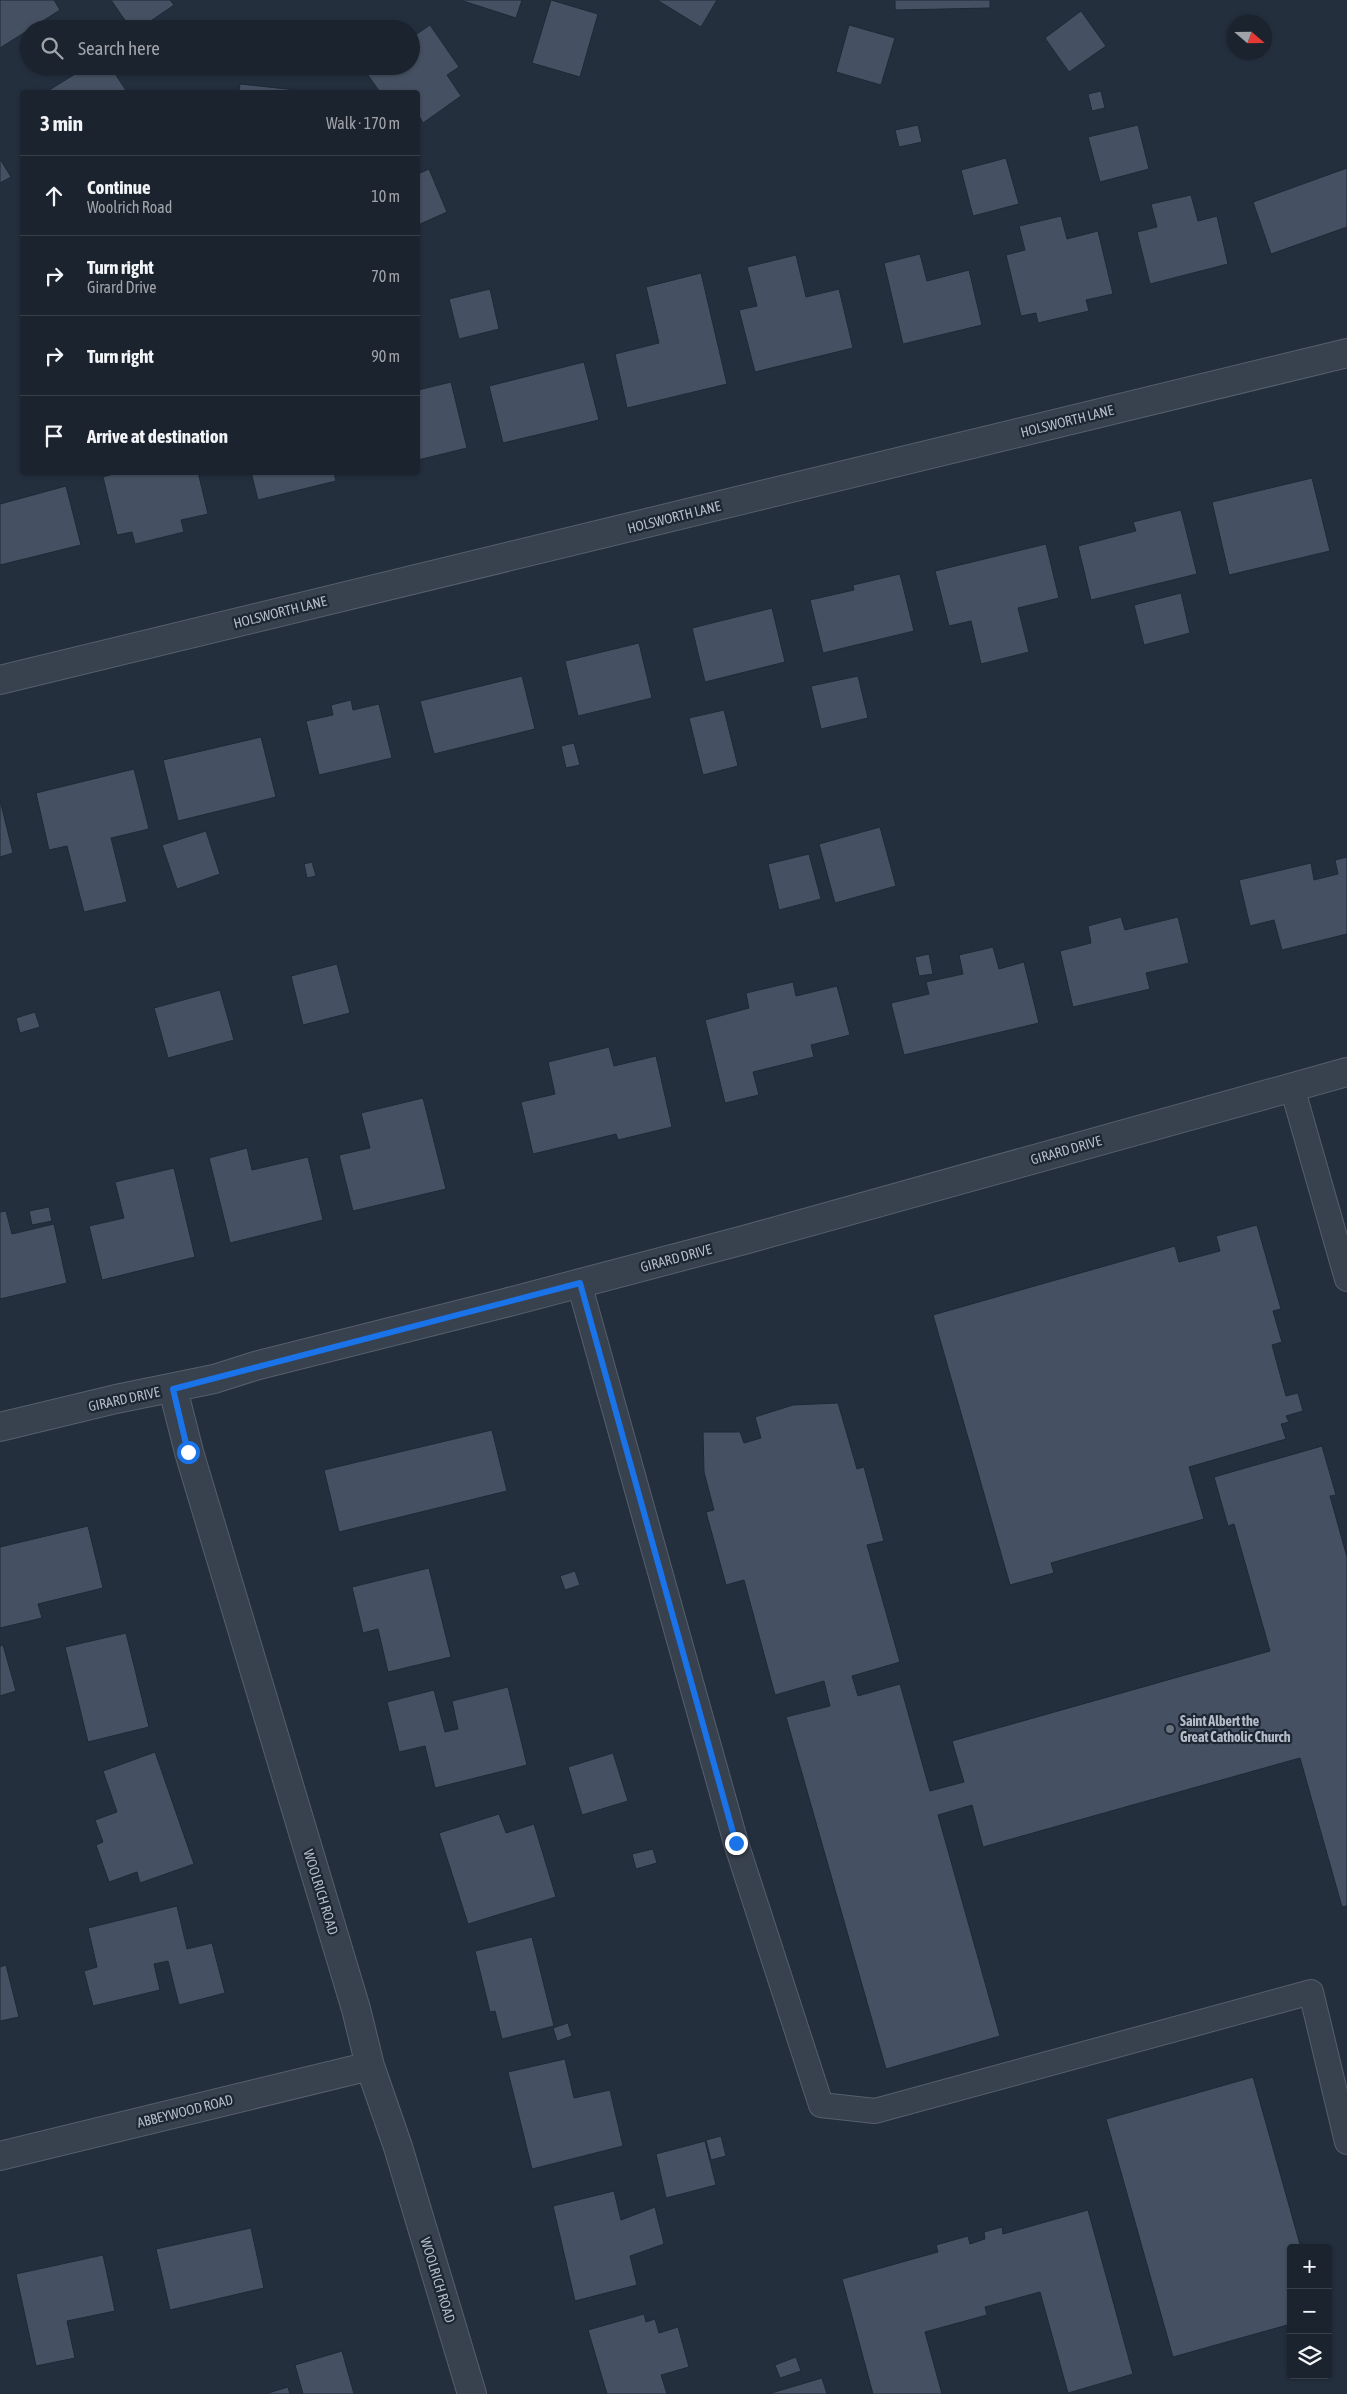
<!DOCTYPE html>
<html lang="en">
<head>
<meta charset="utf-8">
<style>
  :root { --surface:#1b232e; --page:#242b36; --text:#f1f3f6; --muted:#a0a4aa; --line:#39404a }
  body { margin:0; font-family:"Asap Condensed",sans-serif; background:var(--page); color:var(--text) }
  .controls { position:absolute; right:15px; bottom:15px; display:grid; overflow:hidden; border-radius:5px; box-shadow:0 1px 4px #0004 }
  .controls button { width:45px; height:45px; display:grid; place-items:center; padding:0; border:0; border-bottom:1px solid var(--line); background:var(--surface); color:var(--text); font:25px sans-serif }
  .compass { position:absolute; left:1227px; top:15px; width:45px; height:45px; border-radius:50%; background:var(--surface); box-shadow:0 1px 4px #0004; rotate:110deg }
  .stop { position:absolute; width:15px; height:15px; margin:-11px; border:4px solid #1a73e8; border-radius:50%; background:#fff }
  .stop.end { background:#1a73e8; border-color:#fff; box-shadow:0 1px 5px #0008 }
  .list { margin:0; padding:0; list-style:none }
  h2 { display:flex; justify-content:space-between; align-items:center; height:65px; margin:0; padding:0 20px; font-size:21px }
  h2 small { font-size:16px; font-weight:400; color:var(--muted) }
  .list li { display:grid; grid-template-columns:32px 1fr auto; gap:15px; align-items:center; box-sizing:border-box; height:80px; padding:0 20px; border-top:1px solid var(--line) }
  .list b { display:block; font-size:19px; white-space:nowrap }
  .list p { margin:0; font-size:16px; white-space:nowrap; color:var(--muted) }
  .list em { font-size:16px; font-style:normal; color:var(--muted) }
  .icon { flex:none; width:28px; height:28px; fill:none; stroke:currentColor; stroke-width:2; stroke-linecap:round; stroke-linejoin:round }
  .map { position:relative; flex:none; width:1347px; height:2394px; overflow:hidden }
  .search { position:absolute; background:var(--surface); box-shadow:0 1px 4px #0004; left:20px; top:20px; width:400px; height:55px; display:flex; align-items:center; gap:12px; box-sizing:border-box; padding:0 18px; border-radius:28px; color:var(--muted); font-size:19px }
  .panel { position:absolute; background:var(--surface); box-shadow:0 1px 4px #0004; left:20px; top:90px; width:400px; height:385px; border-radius:5px }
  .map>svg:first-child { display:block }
</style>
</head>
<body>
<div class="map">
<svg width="1347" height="2394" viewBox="0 0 1347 2394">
  <rect width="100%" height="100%" fill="#242f3e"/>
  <!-- building -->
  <path fill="#455162" stroke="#1f2835" d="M0,0H54L60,10L0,48Z
    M111,0H170L174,5L139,29H131Z
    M460,0H522L516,18Z
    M551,0L598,14L580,77L532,63Z
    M657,0H717L701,27Z
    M895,0H990V8L895,10Z
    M1081,11L1106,46L1069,72L1045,38Z
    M430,25L459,67L447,75L461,96L423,123L418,114V92H380L365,71L371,66H411V38Z
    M849,25L895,38L881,85L836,72Z
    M88,66H110L127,92H46Z
    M240,84L315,92H239Z
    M1101,91L1105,108L1092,111L1088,94Z
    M918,125L922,142L899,147L895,130Z
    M1138,125L1149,169L1100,182L1088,137Z
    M1006,158L1019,204L973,216L961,170Z
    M0,159L11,177L0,183Z
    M1347,168V227L1271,254L1253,202Z
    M429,169L447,212L418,225V174Z
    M1191,195L1198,221L1217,216L1228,264L1150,284L1137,232L1157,227L1151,204Z
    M1061,216L1067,239L1098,231L1113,294L1086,300L1089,311L1038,323L1036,313L1021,316L1006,255L1025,250L1019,226Z
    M920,254L927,281L969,270L982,325L903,344L884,263Z
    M796,255L806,297L839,289L853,348L755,372L739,310L757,306L747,267Z
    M701,273L727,384L627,408L615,354L659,343L646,287Z
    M490,289L499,329L459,339L449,299Z
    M584,362L599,420L503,443L489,386Z
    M451,382L467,448L418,460V390Z
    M120,472H198L208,514L181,520L184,532L135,544L132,532L117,535L103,477Z
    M251,472H334L336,481L258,500Z
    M1312,478L1330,551L1229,575L1212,502Z
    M66,486L81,545L0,565V504Z
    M1181,510L1197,574L1091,600L1078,546L1136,531L1133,522Z
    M1046,544L1059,598L1018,608L1029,652L981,664L971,621L949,626L935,571Z
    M900,574L914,631L823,653L810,600L854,590L853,585Z
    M1181,593L1190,633L1144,645L1134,605Z
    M772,608L785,662L705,682L692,628Z
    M639,643L652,698L578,716L565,661Z
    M522,676L535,729L434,754L420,701Z
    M858,676L868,718L821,729L811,686Z
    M351,700L353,710L379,704L392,758L319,775L306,721L333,715L331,705Z
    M724,710L738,766L703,775L689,718Z
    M261,737L276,797L178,821L163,760Z
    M574,743L580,765L566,768L561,746Z
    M134,769L149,829L111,838L127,902L84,912L67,846L49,850L36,793Z
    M0,800L13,853L0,857Z
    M880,827L896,886L835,903L819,844Z
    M206,831L220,874L177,889L162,845Z
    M809,854L821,899L779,910L768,864Z
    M1347,857V934L1282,950L1274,920L1250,926L1239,880L1311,863L1314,880L1338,874L1335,860Z
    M312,862L316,876L307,878L304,864Z
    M1121,917L1125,930L1178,917L1189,963L1146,973L1150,989L1073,1007L1060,951L1091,943L1088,926Z
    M993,947L999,969L1024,962L1039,1023L904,1055L891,1003L929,994L926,982L963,974L959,955Z
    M929,954L933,974L919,976L915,957Z
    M337,964L350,1013L303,1025L291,976Z
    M793,982L796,996L837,986L850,1035L811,1045L814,1057L753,1072L759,1095L725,1103L705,1020L749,1008L746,993Z
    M220,990L234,1040L168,1058L154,1008Z
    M35,1012L40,1027L20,1033L16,1018Z
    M609,1047L614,1066L656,1056L672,1127L618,1140L616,1134L533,1154L521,1102L555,1094L548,1062Z
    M423,1098L446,1189L353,1211L339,1155L370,1148L361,1113Z
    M247,1148L252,1170L308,1157L323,1220L230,1243L209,1158Z
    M174,1168L195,1257L102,1280L89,1226L124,1218L115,1182Z
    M49,1207L52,1221L32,1225L29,1211Z
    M6,1211L12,1234L54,1224L67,1283L0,1299V1212Z
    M1257,1225L1281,1309L1273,1311L1282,1342L1272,1345L1286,1396L1298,1393L1303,1411L1286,1416L1289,1422L1281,1424L1286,1439L1189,1467L1204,1519L1051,1563L1054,1573L1010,1585L933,1315L1175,1246L1179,1262L1220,1251L1216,1236Z
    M838,1403L857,1469L864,1467L884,1541L867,1545L900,1662L852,1676L858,1696L900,1684L930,1791L964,1782L952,1741L1270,1651L1234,1524L1228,1526L1214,1477L1322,1446L1336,1495L1330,1496L1347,1557V1906L1342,1907L1300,1758L983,1847L972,1805L938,1815L1000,2036L886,2069L786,1717L830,1706L824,1681L775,1695L744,1580L726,1585L706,1512L714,1510L704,1472L703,1432H740L744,1443L761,1438L755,1417L793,1405Z
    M492,1430L507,1491L339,1532L324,1470Z
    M88,1526L103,1588L38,1604L42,1618L0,1628V1547Z
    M429,1568L451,1657L388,1672L378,1629L363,1633L352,1587Z
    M575,1571L580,1585L565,1590L560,1576Z
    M126,1633L149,1727L88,1742L65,1647Z
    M3,1645L16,1691L0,1696V1646Z
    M508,1687L527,1765L435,1788L425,1746L399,1752L387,1702L434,1690L445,1732L458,1729L452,1701Z
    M155,1752L194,1864L140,1883L137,1872L109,1882L96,1845L103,1842L95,1820L117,1812L103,1771Z
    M613,1753L628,1801L582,1815L568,1767Z
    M499,1814L506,1833L534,1824L556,1897L468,1924L439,1833Z
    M653,1849L657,1863L636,1869L632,1854Z
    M177,1906L187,1949L212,1943L225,1993L179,2005L168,1961L154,1964L160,1990L93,2006L84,1971L97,1967L88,1928Z
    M532,1937L554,2026L502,2039L495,2011L490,2012L475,1951Z
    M6,1965L19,2017L0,2021V1967Z
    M568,2023L572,2036L557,2041L553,2028Z
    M565,2059L574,2098L610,2090L623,2146L532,2169L508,2072Z
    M1253,2077L1301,2248H1291V2324L1173,2357L1106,2119Z
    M721,2136L726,2156L711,2160L706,2140Z
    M705,2141L716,2185L666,2198L656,2154Z
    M614,2191L621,2220L655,2207L664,2244L630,2256L637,2285L575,2301L553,2206Z
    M1088,2210L1133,2374L1068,2393L1040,2292L985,2307L987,2315L925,2332L942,2394H873L842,2279L938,2252L936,2245L968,2236L970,2244L985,2239L984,2232L1002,2227L1003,2234Z
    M251,2228L264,2288L170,2310L156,2249Z
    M103,2255L115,2311L67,2321L75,2358L36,2366L16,2274Z
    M644,2314L646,2322L655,2319L659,2333L678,2327L689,2367L661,2375L667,2394H607L588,2330Z
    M342,2351L354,2394H303L295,2365Z
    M796,2357L801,2371L780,2378L775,2365Z
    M822,2378L827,2394H768Z
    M288,2387L290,2394H265Z"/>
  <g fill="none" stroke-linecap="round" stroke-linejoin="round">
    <defs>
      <path id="lane" d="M1292,1087L1347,1279
        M579,1283L736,1843L821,2105L875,2111L1311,1992L1347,2142"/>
      <path id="street" d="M0,680L1347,353
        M173,1389L189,1452L356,2009L370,2066L398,2147L472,2394
        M0,1427L116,1399L214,1379L255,1366L501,1304L744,1240L1347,1072
        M0,2156L370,2066"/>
    </defs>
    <!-- lane casing -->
    <use href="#lane" stroke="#565f6c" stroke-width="26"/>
    <!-- street casing -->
    <use href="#street" stroke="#565f6c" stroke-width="30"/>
    <!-- lane -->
    <use href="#lane" stroke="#38414e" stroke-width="24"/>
    <!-- street -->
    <use href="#street" stroke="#38414e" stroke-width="28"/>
  </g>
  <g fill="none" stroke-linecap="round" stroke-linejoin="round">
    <!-- route -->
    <path stroke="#1a73e8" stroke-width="6" d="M188,1452L173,1389L580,1283L736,1843"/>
  </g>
  <!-- markers -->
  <circle fill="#6b7280" stroke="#1d2633" stroke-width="2" cx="1170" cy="1729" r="5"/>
  <g text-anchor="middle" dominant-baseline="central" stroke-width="4.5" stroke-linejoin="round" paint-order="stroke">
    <!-- street labels -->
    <g font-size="14" fill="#b4bcc9" stroke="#1d2633">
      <text transform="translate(1067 421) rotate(-14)">HOLSWORTH LANE</text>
      <text transform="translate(674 517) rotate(-14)">HOLSWORTH LANE</text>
      <text transform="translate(280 612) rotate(-14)">HOLSWORTH LANE</text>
      <text transform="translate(1066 1150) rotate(-16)">GIRARD DRIVE</text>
      <text transform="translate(676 1258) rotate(-15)">GIRARD DRIVE</text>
      <text transform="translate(124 1399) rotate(-12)">GIRARD DRIVE</text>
      <text transform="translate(321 1892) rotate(73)">WOOLRICH ROAD</text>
      <text transform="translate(185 2111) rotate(-14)">ABBEYWOOD ROAD</text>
      <text transform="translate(438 2280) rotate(73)">WOOLRICH ROAD</text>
    </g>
    <!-- poi labels -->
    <g font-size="14" font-weight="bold" fill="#b4bcc9" stroke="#1d2633" text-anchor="start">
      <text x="1180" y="1721">Saint Albert the<tspan x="1180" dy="16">Great Catholic Church</tspan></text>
    </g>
  </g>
</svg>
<div class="controls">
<button>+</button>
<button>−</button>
<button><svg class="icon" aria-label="layers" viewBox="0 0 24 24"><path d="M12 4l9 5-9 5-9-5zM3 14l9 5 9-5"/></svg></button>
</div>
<svg class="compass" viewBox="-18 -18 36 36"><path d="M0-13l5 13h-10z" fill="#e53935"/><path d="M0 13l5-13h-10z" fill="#a0a4aa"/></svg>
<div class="stop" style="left:188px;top:1452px"></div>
<div class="stop end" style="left:736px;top:1843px"></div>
<div class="search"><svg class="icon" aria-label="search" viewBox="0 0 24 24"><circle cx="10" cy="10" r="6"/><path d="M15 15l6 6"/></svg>Search here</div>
<section class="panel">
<h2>3 min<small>Walk · 170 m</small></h2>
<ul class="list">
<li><svg class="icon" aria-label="ahead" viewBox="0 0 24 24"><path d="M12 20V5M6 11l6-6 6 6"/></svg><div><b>Continue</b><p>Woolrich Road</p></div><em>10 m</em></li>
<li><svg class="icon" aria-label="right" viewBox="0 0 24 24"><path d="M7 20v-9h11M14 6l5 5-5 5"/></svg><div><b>Turn right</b><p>Girard Drive</p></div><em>70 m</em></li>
<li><svg class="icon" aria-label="right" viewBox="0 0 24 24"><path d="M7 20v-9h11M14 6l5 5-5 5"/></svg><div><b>Turn right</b></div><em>90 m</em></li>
<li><svg class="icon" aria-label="arrive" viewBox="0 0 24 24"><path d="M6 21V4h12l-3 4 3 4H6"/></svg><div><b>Arrive at destination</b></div></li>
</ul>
</section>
</div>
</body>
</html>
